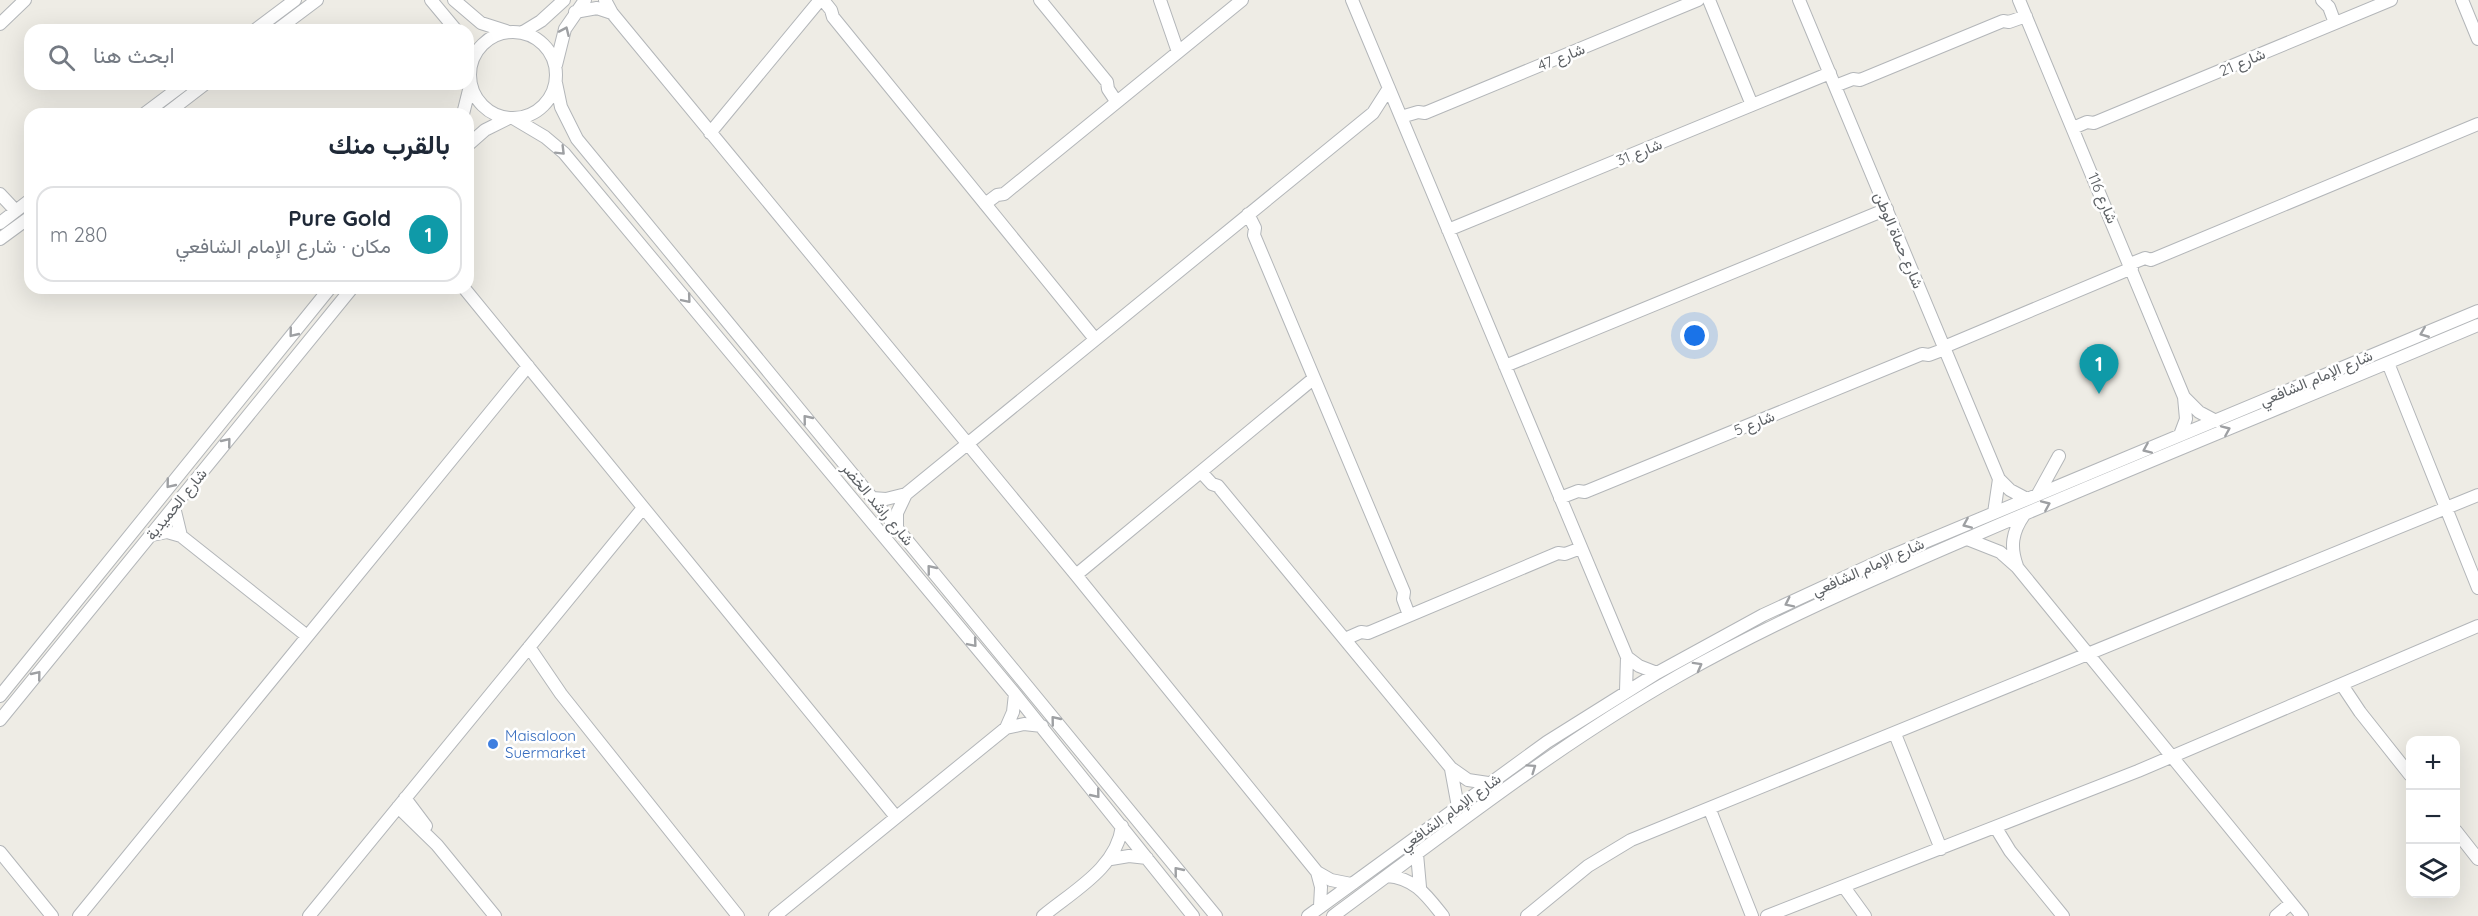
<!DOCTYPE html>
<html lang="ar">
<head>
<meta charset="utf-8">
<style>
  :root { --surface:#fff; --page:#f2f2f3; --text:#1f2937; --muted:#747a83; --line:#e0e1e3; --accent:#0f766e }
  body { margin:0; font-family:Quicksand,Vazirmatn,sans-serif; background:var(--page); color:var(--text); direction:rtl }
  .controls { position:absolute; right:18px; bottom:18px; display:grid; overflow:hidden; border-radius:12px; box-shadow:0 6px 24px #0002 }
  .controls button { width:54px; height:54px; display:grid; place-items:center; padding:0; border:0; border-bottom:2px solid var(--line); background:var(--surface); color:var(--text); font:30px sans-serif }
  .you { position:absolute; left:1695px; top:336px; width:21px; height:21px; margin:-15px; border:4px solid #fff; border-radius:50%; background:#1a73e8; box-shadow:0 0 0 9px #1a73e833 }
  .badge { display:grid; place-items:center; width:39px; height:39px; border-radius:50%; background:var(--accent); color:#fff; font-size:20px; font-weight:700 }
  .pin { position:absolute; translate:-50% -50px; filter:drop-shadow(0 2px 3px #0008) }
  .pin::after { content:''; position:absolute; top:32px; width:21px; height:18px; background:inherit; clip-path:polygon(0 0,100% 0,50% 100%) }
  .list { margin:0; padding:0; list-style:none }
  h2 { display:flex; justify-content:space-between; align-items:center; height:78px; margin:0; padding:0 24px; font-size:26px }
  h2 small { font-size:20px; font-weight:400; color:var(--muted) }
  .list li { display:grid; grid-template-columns:39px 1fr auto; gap:18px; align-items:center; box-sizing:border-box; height:96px; margin:0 12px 12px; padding:0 12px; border:2px solid var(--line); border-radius:18px }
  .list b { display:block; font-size:22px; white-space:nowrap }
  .list p { margin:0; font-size:20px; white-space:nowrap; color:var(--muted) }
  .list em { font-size:20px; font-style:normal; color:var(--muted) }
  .icon { flex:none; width:33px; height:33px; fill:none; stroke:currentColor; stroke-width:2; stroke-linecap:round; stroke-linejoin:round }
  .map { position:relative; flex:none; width:2478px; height:916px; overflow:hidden; direction:ltr }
  .search { position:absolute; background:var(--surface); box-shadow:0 6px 24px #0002; left:24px; top:24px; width:450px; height:66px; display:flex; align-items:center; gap:15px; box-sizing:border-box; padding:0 21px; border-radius:18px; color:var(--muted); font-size:22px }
  .panel { position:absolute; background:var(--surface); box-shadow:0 6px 24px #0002; left:24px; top:108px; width:450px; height:186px; border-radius:18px; direction:rtl }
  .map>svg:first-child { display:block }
</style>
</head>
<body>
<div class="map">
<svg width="2478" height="916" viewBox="0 0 2478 916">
  <rect width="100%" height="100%" fill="#eeece5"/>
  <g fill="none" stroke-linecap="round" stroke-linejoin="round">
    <defs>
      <path id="minor" d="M431,0L456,30
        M454,0L481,23L506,31
        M605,0L612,13L1076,575L1317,872L1331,880L1351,884
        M823,0L831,10L833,17L1095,339
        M1040,0L1107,82L1108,89L1116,101
        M1160,0L1178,52
        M1352,0L1627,657L1626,691
        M1709,0L1752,105
        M1799,0L1999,479L2010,490L2027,499
        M2019,0L2184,397L2186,419L2180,435
        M2322,0L2329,7L2335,23
        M2462,0L2478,39
        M575,12L597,8L612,13
        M0,24L25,0
        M255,30L295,0
        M277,30L317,0
        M470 75a43 43 0 1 1 86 0a43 43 0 1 1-86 0Z
        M523,32L541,21L564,0
        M556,65L565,29L585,0
        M556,83L561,107L577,139L1216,916
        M1835,86L1853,79L1860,80L2003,21L2009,22L2026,16
        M144,114L184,84
        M166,114L205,84
        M463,114L470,86
        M1401,117L1418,112L1425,113L1698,0
        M513,118L545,137L564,153L1015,694L1193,916
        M2073,128L2087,122L2094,123L2391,0
        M710,133L820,0
        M468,145L485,130L509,118
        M0,194L16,211
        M985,204L997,195L1004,194L1242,0
        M1248,214L1255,228L1254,235L1404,592L1403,599L1409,615
        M0,223L30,200
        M1448,230L1830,73
        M0,239L30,217
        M2130,264L2145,258L2151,260L2478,124
        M464,288L896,817
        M1944,347L2132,268
        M2388,363L2478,588
        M1505,366L1887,209
        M2185,398L2199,412L2216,421
        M1201,472L1212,484L1218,486L1451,768L1468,780L1488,783
        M2038,494L2059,456
        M872,498L886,499L906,494L1373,113L1389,88
        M1560,498L1578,491L1585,492L1922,354L1929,355L1945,349
        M174,507L181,536
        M1994,513L1999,479
        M897,527V513L906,494
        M152,535L167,532L181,536L307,636
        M1967,539L2000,552L2017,567L2302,916
        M2017,566C2010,547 2012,532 2024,515
        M1076,575L1313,379
        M1345,639L1361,632L1368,633L1558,553L1565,554L1581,548
        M529,647L561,694L738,916
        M1627,657L1639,666L1657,673
        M2342,685L2360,712L2410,775
        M0,696L330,288
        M0,720L352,288
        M1006,728L1013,712L1015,694
        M1895,734L1941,849
        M1451,769L1458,807
        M405,798L426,826
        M398,807L437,845L495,916
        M1710,810L1752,916
        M1996,828L2010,851L2063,916
        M2456,831L2478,859
        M0,852L52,916
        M1417,854L1420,887
        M1111,859L1129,856L1147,858
        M1317,872L1321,887L1320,906
        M1387,876C1415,878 1427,896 1443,916
        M1844,887L1865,916
        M79,916L528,366
        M309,916L643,508
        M775,916L1006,728L1024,724L1042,726
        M1043,916C1073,891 1117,868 1122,826
        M1308,916L1547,742L1657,673L1763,615L1884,559L2478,311
        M1333,916C1447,832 1557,745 1680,675C1777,620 1878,577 1980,533C2145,462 2312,395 2478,325
        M1527,916L1588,866L1631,840L2478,495
        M1767,916L2138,771L2478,626
        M2276,916L2291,903"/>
    </defs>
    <!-- minor casing -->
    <use href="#minor" stroke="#b3b6b9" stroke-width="14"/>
    <!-- minor -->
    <use href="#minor" stroke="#fff" stroke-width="12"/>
  </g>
  <!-- one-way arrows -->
  <defs><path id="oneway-chevron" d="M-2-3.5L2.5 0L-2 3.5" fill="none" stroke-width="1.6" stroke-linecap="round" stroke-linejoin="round" transform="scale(1.5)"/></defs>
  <g stroke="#9ea0a3">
    <use href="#oneway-chevron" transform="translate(565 31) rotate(-66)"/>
    <use href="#oneway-chevron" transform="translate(561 151) rotate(45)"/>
    <use href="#oneway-chevron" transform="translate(687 299) rotate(50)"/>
    <use href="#oneway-chevron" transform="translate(293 333) rotate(129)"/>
    <use href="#oneway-chevron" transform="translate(2424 333) rotate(158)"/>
    <use href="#oneway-chevron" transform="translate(807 419) rotate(-129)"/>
    <use href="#oneway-chevron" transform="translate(2226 430) rotate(-23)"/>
    <use href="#oneway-chevron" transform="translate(227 442) rotate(-51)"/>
    <use href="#oneway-chevron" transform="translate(2147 449) rotate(157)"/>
    <use href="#oneway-chevron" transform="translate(170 484) rotate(129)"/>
    <use href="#oneway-chevron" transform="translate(2046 505) rotate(-23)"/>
    <use href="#oneway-chevron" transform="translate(1967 524) rotate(157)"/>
    <use href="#oneway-chevron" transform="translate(931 569) rotate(-129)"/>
    <use href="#oneway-chevron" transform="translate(1789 603) rotate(154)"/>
    <use href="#oneway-chevron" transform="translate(973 643) rotate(50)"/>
    <use href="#oneway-chevron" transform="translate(1698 666) rotate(-29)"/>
    <use href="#oneway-chevron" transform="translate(37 675) rotate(-51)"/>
    <use href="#oneway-chevron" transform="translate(1055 720) rotate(-129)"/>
    <use href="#oneway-chevron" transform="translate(1532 768) rotate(-35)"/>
    <use href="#oneway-chevron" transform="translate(1096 794) rotate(51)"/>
    <use href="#oneway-chevron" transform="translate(1178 871) rotate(-129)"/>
  </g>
  <!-- markers -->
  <circle fill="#3f7fe0" stroke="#fff" stroke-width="2" cx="493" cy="744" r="6"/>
  <g text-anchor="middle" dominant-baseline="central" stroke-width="5" stroke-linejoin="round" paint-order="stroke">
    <!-- street labels -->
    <g font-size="15" fill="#5d6165" stroke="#fff">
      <text transform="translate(1561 57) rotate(-22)">شارع 47</text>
      <text transform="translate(2242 62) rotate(-23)">شارع 21</text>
      <text transform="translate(1639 152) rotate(-22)">شارع 31</text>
      <text transform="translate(2103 198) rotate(67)">شارع 116</text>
      <text transform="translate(1899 240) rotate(67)">شارع حماة الوطن</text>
      <text transform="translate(2316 378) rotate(-23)">شارع الإمام الشافعي</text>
      <text transform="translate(1754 423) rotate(-22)">شارع 5</text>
      <text transform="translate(176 504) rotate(-51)">شارع الحميدية</text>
      <text transform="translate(878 504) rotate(50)">شارع راشد الخضر</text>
      <text transform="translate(1868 567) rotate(-24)">شارع الإمام الشافعي</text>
      <text transform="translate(1450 812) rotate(-36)">شارع الإمام الشافعي</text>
    </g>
    <!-- shop labels -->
    <g font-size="15" fill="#366cbe" stroke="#fff" text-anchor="start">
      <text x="505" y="735">Maisaloon<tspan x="505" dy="17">Suermarket</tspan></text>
    </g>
  </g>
</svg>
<div class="controls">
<button>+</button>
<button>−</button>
<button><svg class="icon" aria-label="layers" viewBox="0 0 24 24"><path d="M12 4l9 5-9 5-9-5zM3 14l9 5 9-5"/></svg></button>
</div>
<div class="you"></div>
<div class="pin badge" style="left:2099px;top:394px;background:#0f9aa8">1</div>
<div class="search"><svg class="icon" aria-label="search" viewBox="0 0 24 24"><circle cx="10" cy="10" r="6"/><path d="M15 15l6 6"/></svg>ابحث هنا</div>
<section class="panel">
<h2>بالقرب منك<small></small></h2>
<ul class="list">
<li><span class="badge" style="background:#0f9aa8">1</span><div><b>Pure Gold</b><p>مكان · شارع الإمام الشافعي</p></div><em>280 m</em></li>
</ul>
</section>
</div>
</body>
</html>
